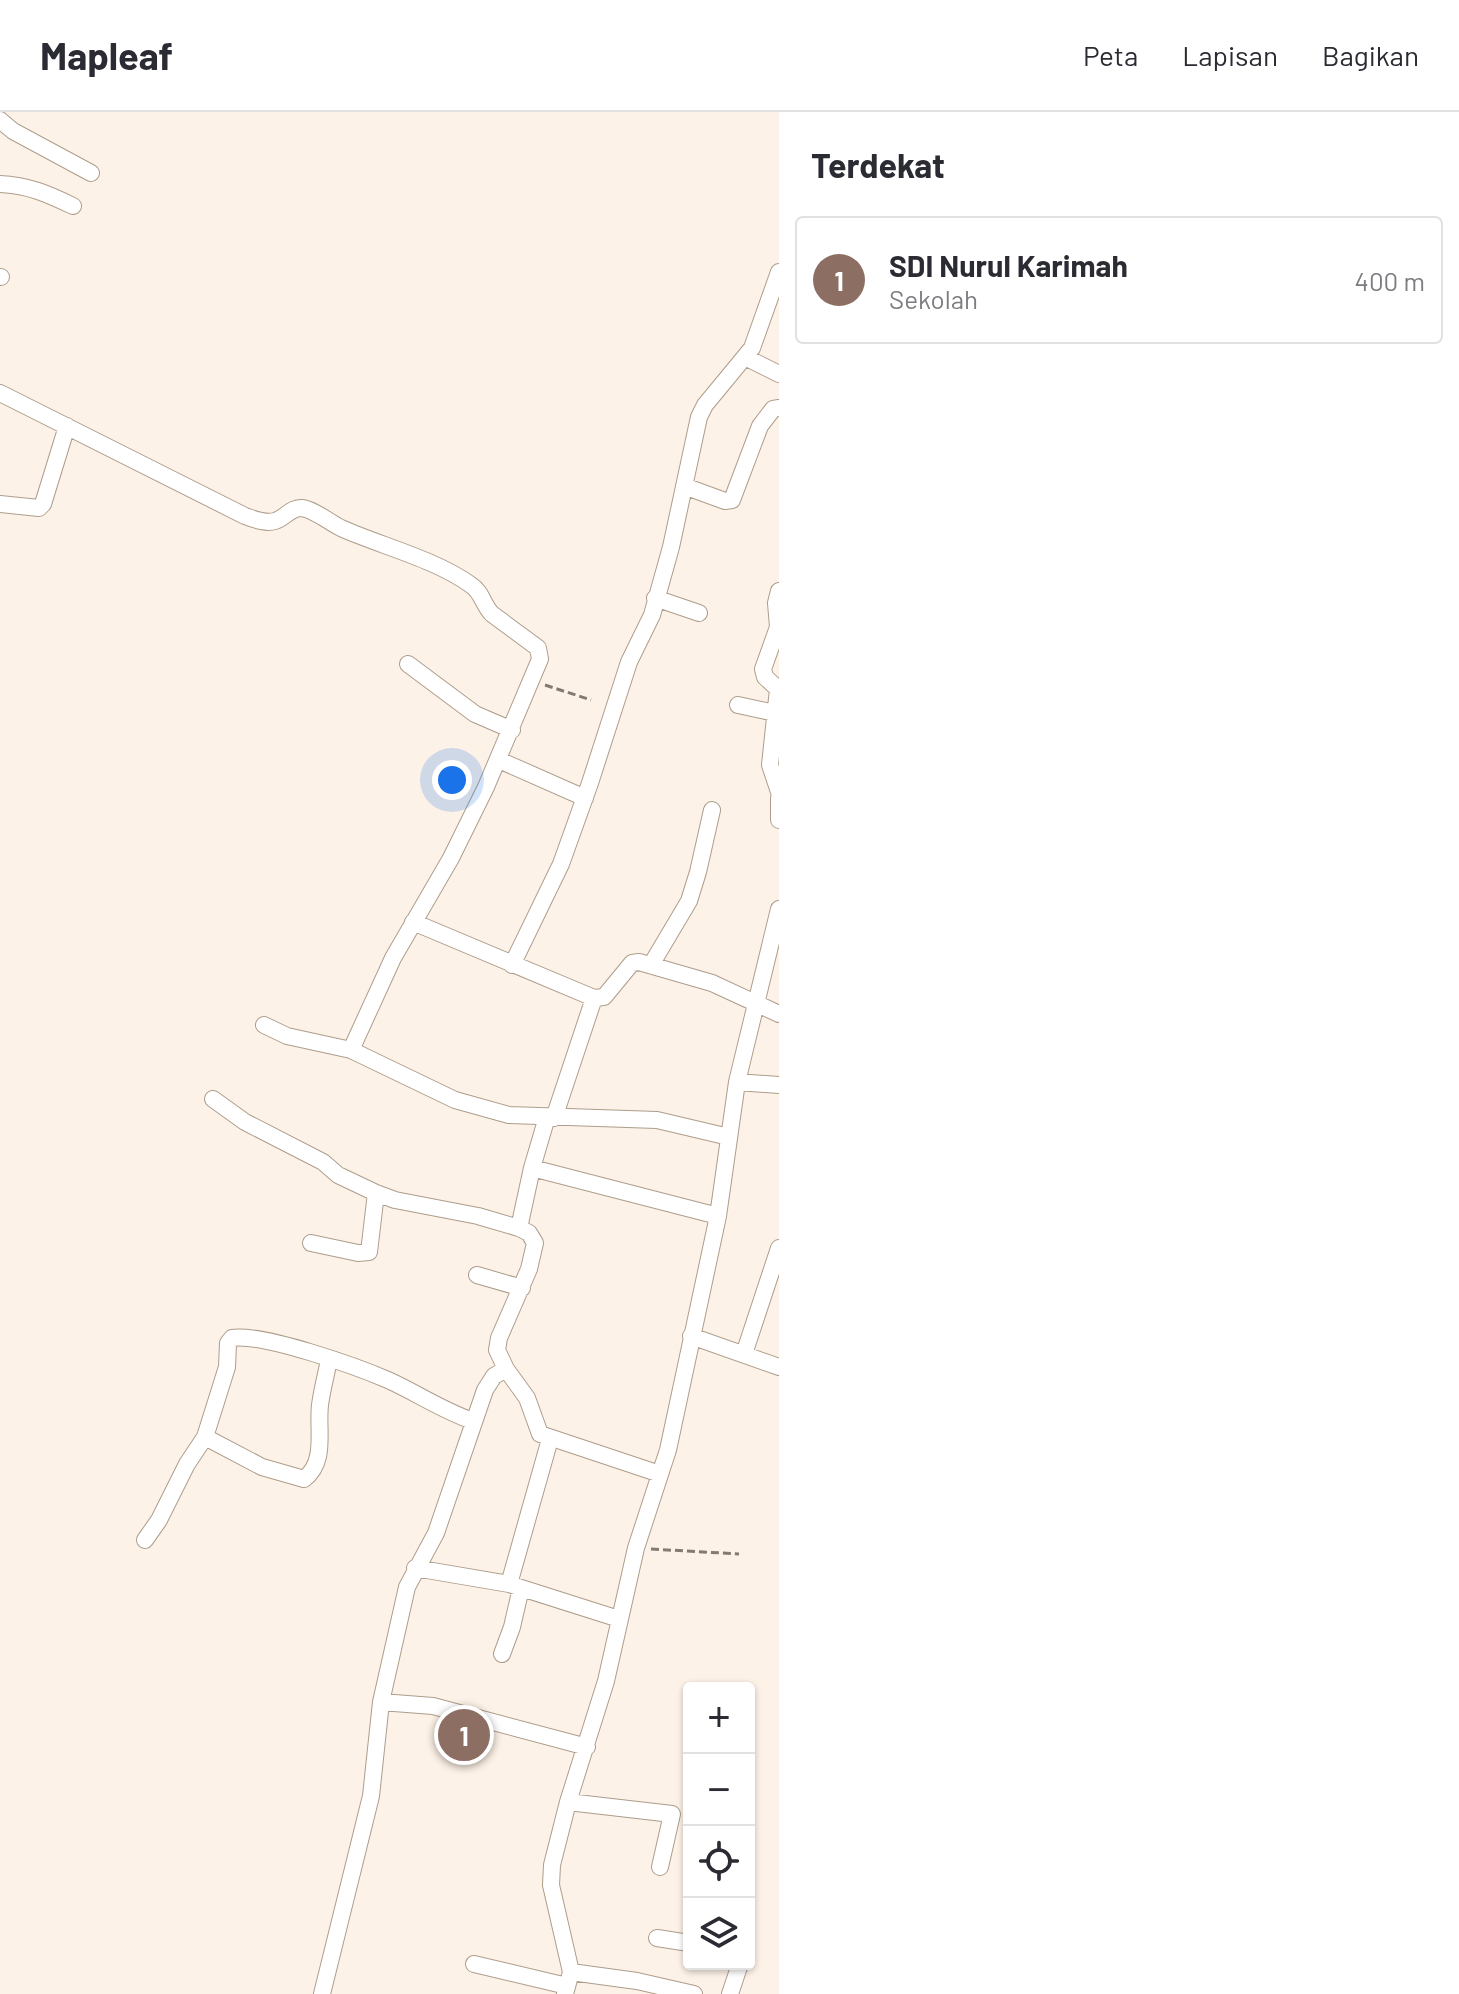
<!DOCTYPE html>
<html lang="id">
<head>
<meta charset="utf-8">
<style>
  :root { --surface:#fff; --page:#f2f2f3; --text:#2b2b33; --muted:#7c7c81; --line:#e1e1e2; --accent:#0f766e }
  body { margin:0; font-family:Barlow,sans-serif; background:var(--page); color:var(--text) }
  .controls { position:absolute; right:24px; bottom:24px; display:grid; overflow:hidden; border-radius:8px; box-shadow:0 2px 6px #0004 }
  .controls button { width:72px; height:72px; display:grid; place-items:center; padding:0; border:0; border-bottom:2px solid var(--line); background:var(--surface); color:var(--text); font:40px sans-serif }
  .you { position:absolute; left:452px; top:668px; width:28px; height:28px; margin:-20px; border:6px solid #fff; border-radius:50%; background:#1a73e8; box-shadow:0 0 0 12px #1a73e833 }
  .badge { display:grid; place-items:center; width:52px; height:52px; border-radius:50%; background:var(--accent); color:#fff; font-size:26px; font-weight:700 }
  .pin { position:absolute; translate:-50% -50%; border:4px solid #fff; box-shadow:0 2px 8px #0006 }
  .list { margin:0; padding:0; list-style:none }
  h2 { display:flex; justify-content:space-between; align-items:center; height:104px; margin:0; padding:0 32px; font-size:34px }
  h2 small { font-size:26px; font-weight:400; color:var(--muted) }
  .list li { display:grid; grid-template-columns:52px 1fr auto; gap:24px; align-items:center; box-sizing:border-box; height:128px; margin:0 16px 16px; padding:0 16px; border:2px solid var(--line); border-radius:8px }
  .list b { display:block; font-size:30px; white-space:nowrap }
  .list p { margin:0; font-size:26px; white-space:nowrap; color:var(--muted) }
  .list em { font-size:26px; font-style:normal; color:var(--muted) }
  .icon { flex:none; width:44px; height:44px; fill:none; stroke:currentColor; stroke-width:2; stroke-linecap:round; stroke-linejoin:round }
  .map { position:relative; flex:none; width:779px; height:1882px; overflow:hidden }
  header { display:flex; align-items:center; gap:48px; box-sizing:border-box; height:112px; padding:0 40px; background:var(--surface); border-bottom:2px solid var(--line) }
  header strong { font-size:38px }
  nav { display:flex; gap:44px; margin-inline-start:auto; font-size:28px }
  main { display:flex }
  aside { flex:1; background:var(--surface) }
  .map>svg:first-child { display:block }
</style>
</head>
<body>
<header>
<strong>Mapleaf</strong>
<nav><a>Peta</a><a>Lapisan</a><a>Bagikan</a></nav>
</header>
<main>
<div class="map">
<svg width="779" height="1882" viewBox="0 0 779 1882">
  <rect width="100%" height="100%" fill="#fdf2e7"/>
  <g fill="none" stroke-linecap="round" stroke-linejoin="round">
    <defs>
      <path id="street" d="M0,8L13,19L91,61
        M0,72C28,73 48,82 73,94
        M0,165H1
        M745,245L779,262
        M0,281L245,404C254,407 265,412 275,409C285,406 291,395 302,396C315,398 329,410 341,416C381,434 435,447 471,473C482,480 483,493 492,502L538,536L540,547L486,675L451,746L393,846L351,938
        M684,374L725,389L732,388L760,314L773,297L779,296
        M0,392L39,396L43,392L67,314
        M779,479L776,491L778,515L763,557L765,565L778,577L770,653L779,680
        M655,486L699,501
        M408,552L475,602L512,618
        M738,593L775,601
        M499,648L585,686
        M779,686V708
        M413,810L594,886L604,885L632,851L639,850L712,871L779,902
        M512,853L561,752L590,671L629,550L652,503L671,435L699,305L705,293L752,236L779,160
        M651,853L689,789L698,760L712,698
        M264,913L287,924L351,938L455,988L509,1003L657,1008L729,1025
        M737,970L779,973
        M213,987L245,1010L323,1050L338,1063L376,1081L395,1088L478,1104L519,1116
        M547,1005L532,1056L519,1116L529,1121L535,1131L529,1157L499,1226L497,1238L506,1257L527,1286L540,1322L660,1362
        M554,1006L594,886
        M532,1056L718,1104
        M311,1131L358,1141L369,1140L376,1081
        M477,1163L522,1176
        M691,1224L779,1255
        M744,1242L779,1136
        M205,1325L262,1355L304,1367C327,1350 317,1318 320,1293C322,1278 326,1263 329,1248
        M145,1428L159,1408L187,1352L205,1325L227,1255L228,1231L232,1226C263,1221 358,1255 388,1268C417,1281 443,1299 473,1309
        M415,1456L509,1472L619,1507
        M509,1472L550,1327
        M502,1542L512,1515L521,1476
        M381,1590L433,1594L587,1635
        M568,1690L672,1702L660,1755
        M657,1826L689,1831
        M474,1852L567,1874
        M571,1860L637,1869L694,1882
        M322,1882L371,1684L381,1590L407,1475L436,1421L485,1278L494,1264L506,1257
        M565,1882L571,1860L551,1773L552,1753L568,1690L606,1569L636,1436L668,1338L718,1104L737,970L779,797
        M730,1882L740,1852"/>
    </defs>
    <!-- street casing -->
    <use href="#street" stroke="#ae9d8b" stroke-width="18"/>
    <!-- path -->
    <path stroke="#837b73" stroke-width="3" stroke-dasharray="8 4" stroke-linecap="butt" d="M545,573L591,588
      M651,1437L739,1442"/>
    <!-- street -->
    <use href="#street" stroke="#fff" stroke-width="16"/>
  </g>
</svg>
<div class="controls">
<button>+</button>
<button>−</button>
<button><svg class="icon" aria-label="locate" viewBox="0 0 24 24"><circle cx="12" cy="12" r="6"/><path d="M12 2v4M12 18v4M2 12h4M18 12h4"/></svg></button>
<button><svg class="icon" aria-label="layers" viewBox="0 0 24 24"><path d="M12 4l9 5-9 5-9-5zM3 14l9 5 9-5"/></svg></button>
</div>
<div class="you"></div>
<div class="pin badge" style="left:464px;top:1623px;background:#8d6e63">1</div>
</div>
<aside>
<h2>Terdekat<small></small></h2>
<ul class="list">
<li><span class="badge" style="background:#8d6e63">1</span><div><b>SDI Nurul Karimah</b><p>Sekolah</p></div><em>400 m</em></li>
</ul>
</aside>
</main>
</body>
</html>
